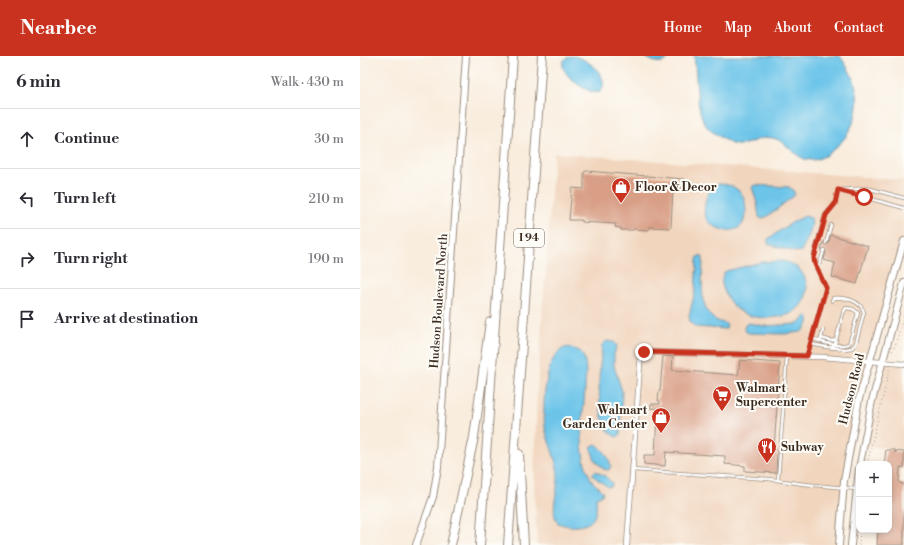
<!DOCTYPE html>
<html lang="en">
<head>
<meta charset="utf-8">
<style>
  :root { --surface:#fff; --page:#f7f7f7; --text:#2b2b33; --muted:#7c7c81; --line:#e1e1e2; --accent:#c8321e }
  body { margin:0; font-family:"Libre Bodoni",serif; background:var(--page); color:var(--text) }
  .controls { position:absolute; right:12px; bottom:12px; display:grid; overflow:hidden; border-radius:8px; box-shadow:0 2px 6px #0003 }
  .controls button { width:36px; height:36px; display:grid; place-items:center; padding:0; border:0; border-bottom:1px solid var(--line); background:var(--surface); color:var(--text); font:20px sans-serif }
  .stop { position:absolute; width:12px; height:12px; margin:-9px; border:3px solid #c8321e; border-radius:50%; background:#fff }
  .stop.end { background:#c8321e; border-color:#fff; box-shadow:0 1px 4px #0008 }
  .list { margin:0; padding:0; list-style:none }
  h2 { display:flex; justify-content:space-between; align-items:center; height:52px; margin:0; padding:0 16px; font-size:17px }
  h2 small { font-size:13px; font-weight:400; color:var(--muted) }
  .list li { display:grid; grid-template-columns:26px 1fr auto; gap:12px; align-items:center; box-sizing:border-box; height:60px; padding:0 16px; border-top:1px solid var(--line) }
  .list b { display:block; font-size:15px; white-space:nowrap }
  .list em { font-size:13px; font-style:normal; color:var(--muted) }
  .icon { flex:none; width:22px; height:22px; fill:none; stroke:currentColor; stroke-width:2; stroke-linecap:round; stroke-linejoin:round }
  .map { position:relative; flex:none; width:544px; height:489px; overflow:hidden }
  header { display:flex; align-items:center; gap:24px; box-sizing:border-box; height:56px; padding:0 20px; background:var(--accent); color:#fff }
  header strong { font-size:19px }
  nav { display:flex; gap:22px; margin-inline-start:auto; font-size:14px }
  main { display:flex }
  aside { flex:1; background:var(--surface) }
  .map>svg:first-child { display:block }
</style>
</head>
<body>
<header>
<strong>Nearbee</strong>
<nav><a>Home</a><a>Map</a><a>About</a><a>Contact</a></nav>
</header>
<main>
<aside>
<h2>6 min<small>Walk · 430 m</small></h2>
<ul class="list">
<li><svg class="icon" aria-label="ahead" viewBox="0 0 24 24"><path d="M12 20V5M6 11l6-6 6 6"/></svg><div><b>Continue</b></div><em>30 m</em></li>
<li><svg class="icon" aria-label="left" viewBox="0 0 24 24"><path d="M17 20v-9H6M10 6l-5 5 5 5"/></svg><div><b>Turn left</b></div><em>210 m</em></li>
<li><svg class="icon" aria-label="right" viewBox="0 0 24 24"><path d="M7 20v-9h11M14 6l5 5-5 5"/></svg><div><b>Turn right</b></div><em>190 m</em></li>
<li><svg class="icon" aria-label="arrive" viewBox="0 0 24 24"><path d="M6 21V4h12l-3 4 3 4H6"/></svg><div><b>Arrive at destination</b></div></li>
</ul>
</aside>
<div class="map">
<svg width="544" height="489" viewBox="0 0 544 489">
  <rect width="100%" height="100%" fill="#fdfcf7"/>
  <filter id="ink" filterUnits="userSpaceOnUse"><feTurbulence type="fractalNoise" baseFrequency=".025" numOctaves="2"/><feDisplacementMap in="SourceGraphic" scale="8" xChannelSelector="R" yChannelSelector="G"/><feConvolveMatrix kernelMatrix="1 2 1 2 8 2 1 2 1" color-interpolation-filters="sRGB"/></filter>
  <filter id="wash" filterUnits="userSpaceOnUse"><feTurbulence type="fractalNoise" baseFrequency=".012" numOctaves="4" result="noise"/><feDisplacementMap in="SourceGraphic" scale="16" xChannelSelector="R" yChannelSelector="G"/><feGaussianBlur stdDeviation="0.9" result="paint"/><feColorMatrix in="noise" values="0 0 0 0 0 0 0 0 0 0 0 0 0 0 0 0 0 1.4 0 .05"/><feComposite in="paint" operator="in"/></filter>
  <g filter="url(#wash)">
    <rect width="100%" height="100%" fill="#f9edde"/>
    <!-- built -->
    <path fill="#f1d5bd" d="M194,97L544,124V185L495,363L479,489H177L174,429L177,334Z
      M523,306L544,308V393L503,390Z"/>
    <!-- water -->
    <path fill="#6cc4e9" stroke="#547784" d="M211,0C225,0 253,21 240,36C228,41 185,8 211,0Z
      M284,0H311C303,10 293,7 284,0Z
      M334,0H480C486,9 494,21 496,32C501,54 492,78 475,92C469,98 460,104 451,104C435,104 428,85 413,82C401,79 390,89 378,89C371,89 367,85 362,82C357,79 351,75 347,71C335,56 337,18 334,0Z
      M359,128C376,128 386,137 386,155C385,159 385,163 383,167C377,179 356,175 348,165C340,155 346,132 359,128Z
      M394,129L429,131L433,134L435,139L408,160L401,163L399,161L397,147L392,131Z
      M445,160L451,162C454,172 446,186 441,195L435,196L408,188V183C420,175 431,166 445,160Z
      M341,199L343,202C343,219 338,252 354,263C358,266 362,266 366,268L367,270L366,273L335,271L330,266L329,260L335,235L337,204L338,201Z
      M422,205C448,209 456,239 435,255C430,259 424,260 418,261C398,264 377,260 367,241C363,233 358,223 366,215L402,206Z
      M446,260H448C450,266 446,273 441,276L424,278L389,277L386,276L384,273L385,269L389,267L404,270L436,268L441,266Z
      M248,285L254,286L257,289L254,298V310L262,335L260,379L257,381C232,373 240,310 242,289L245,286Z
      M208,291L220,295C229,305 225,322 225,334C223,362 217,397 231,423C234,428 239,432 243,436L242,439L236,441C237,449 237,461 230,466C221,472 207,471 198,467C189,456 199,433 198,419C197,403 188,387 185,371C182,353 184,294 208,291Z
      M236,388C244,393 249,402 251,410L249,414L243,413L235,404L231,393L232,390Z
      M235,415L245,420L252,427V430L248,431L233,420V417Z"/>
    <g id="blocks">
      <!-- building -->
      <path fill="#d99f86" d="M226,115L324,123L323,133H313L311,171L310,172L289,171V174L273,173V174H261V172L255,171L256,168L222,166V164H209L212,132L224,133V116Z
        M471,179L508,190L497,228L472,221L475,207L464,204L466,195L461,194L463,186L468,188Z
        M303,300L313,301L312,314L378,319L380,304L420,307L414,393L417,394L416,417L385,415V410L365,408V400L306,396L305,410L284,408V399H295L297,359H308V354L290,352L291,348H300V345H298L299,334H300Z
        M526,394H535V397L536,395L544,396V412L540,411L539,427L544,428V489H517L518,474H529V408H524Z"/>
    </g>
  </g>
  <g filter="url(#ink)">
    <use href="#blocks" fill-opacity="0" stroke="#9a8c7e" stroke-width="1"/>
    <g fill="none" stroke-linecap="round" stroke-linejoin="round">
      <defs>
        <path id="service" d="M478,134L544,152
          M481,134L507,132L544,142
          M466,187L471,169
          M456,210L460,207L464,194
          M451,282C462,286 478,292 489,288L498,257L493,253L486,252L483,257L475,288L472,292
          M461,282L472,285L476,283
          M461,283L463,274
          M450,288L467,291L485,293L492,292L496,287L504,256C500,244 485,241 473,242L472,245
          M447,300L466,232L454,206V199L465,159L475,148L478,134
          M273,414L409,423L444,428L496,433
          M418,424L427,300"/>
        <path id="minor" d="M267,489L280,309L281,299L282,297L287,296L463,301L544,308"/>
        <path id="tertiary" d="M500,408L512,345L544,227
          M56,489L73,441L78,411L106,0
          M479,489L484,425L499,343L544,185
          M491,489L499,413"/>
        <path id="motorway" d="M159,398L164,489
          M91,489L114,381L130,266
          M120,489L153,0
          M148,489L182,0"/>
      </defs>
      <!-- service casing -->
      <use href="#service" stroke="#9a8c7e" stroke-width="4"/>
      <!-- minor casing -->
      <use href="#minor" stroke="#9a8c7e" stroke-width="6"/>
      <!-- tertiary casing -->
      <use href="#tertiary" stroke="#9a8c7e" stroke-width="8"/>
      <!-- motorway casing -->
      <use href="#motorway" stroke="#9a8c7e" stroke-width="10"/>
      <!-- path -->
      <path stroke="#9a8c7e" stroke-width="1" stroke-dasharray="1 3" stroke-linecap="butt" d="M532,295L535,290L544,259
        M507,408L530,311
        M499,489L500,474"/>
      <!-- service -->
      <use href="#service" stroke="#fff" stroke-width="2.5"/>
      <!-- minor -->
      <use href="#minor" stroke="#fff" stroke-width="4.5"/>
      <!-- tertiary -->
      <use href="#tertiary" stroke="#fff" stroke-width="6"/>
      <!-- motorway -->
      <use href="#motorway" stroke="#fff" stroke-width="8"/>
    </g>
  </g>
  <g fill="none" stroke-linecap="round" stroke-linejoin="round" filter="url(#ink)">
    <!-- route -->
    <path stroke="#c8321e" stroke-width="5" d="M284,296L447,300L466,232L455,208L454,202L466,159L475,148L478,134L504,141"/>
  </g>
  <!-- icons -->
  <defs>
    <symbol id="shop-pin" viewBox="-11 -11 22 30"><path d="M0 17L-7.5 6A9.5 9.5 0 1 1 7.5 6Z" fill="#c8321e" stroke="#fdfcf7"/><path d="M-5-2.5h2.3a2.7 3.5 0 0 1 5.4 0H5L5.5 6h-11ZM-1.5-2.5h3a1.5 2.3 0 0 0-3 0Z" fill="#fff"/></symbol>
    <symbol id="supermarket-pin" viewBox="-11 -11 22 30"><path d="M0 17L-7.5 6A9.5 9.5 0 1 1 7.5 6Z" fill="#c8321e" stroke="#fdfcf7"/><path d="M-6-5.5h2.5l.6 2H6L4.5 2H-2.5L-4.4-4H-6ZM-1.5 3.2a1.3 1.3 0 1 0 .1 0ZM3 3.2a1.3 1.3 0 1 0 .1 0Z" fill="#fff"/></symbol>
    <symbol id="restaurant-pin" viewBox="-11 -11 22 30"><path d="M0 17L-7.5 6A9.5 9.5 0 1 1 7.5 6Z" fill="#c8321e" stroke="#fdfcf7"/><path d="M-5-6h1v4h1v-4h1v4h1v-4h1v5L-1.5 .5V6h-2V.5L-5-1ZM5-6V6H3V1.5H1.5Q1.5-4 5-6Z" fill="#fff"/></symbol>
  </defs>
  <g fill-rule="evenodd">
    <use href="#shop-pin" x="250" y="120" width="22" height="30"/>
    <use href="#supermarket-pin" x="351" y="328" width="22" height="30"/>
    <use href="#shop-pin" x="290" y="350" width="22" height="30"/>
    <use href="#restaurant-pin" x="396" y="380" width="22" height="30"/>
  </g>
  <g text-anchor="middle" dominant-baseline="central" stroke-width="4" stroke-linejoin="round" paint-order="stroke">
    <!-- shield labels -->
    <rect fill="#fdfcf7" stroke="#75695f" stroke-width="1" x="154" y="173" width="30" height="18" rx="3"/>
    <g font-size="11" font-weight="bold" fill="#3b2a1e">
      <text x="169" y="182">I 94</text>
    </g>
    <!-- poi labels -->
    <g font-size="12" font-weight="bold" fill="#3b2a1e" stroke="#fdfcf7" text-anchor="start">
      <text x="275" y="131">Floor &amp; Decor</text>
      <text x="376" y="332">Walmart<tspan x="376" dy="14">Supercenter</tspan></text>
      <text x="287" y="354" text-anchor="end">Walmart<tspan x="287" dy="14">Garden Center</tspan></text>
      <text x="421" y="391">Subway</text>
    </g>
    <!-- street labels -->
    <g font-size="12" fill="#3b2a1e" stroke="#fdfcf7">
      <text transform="translate(79 245) rotate(-86)">Hudson Boulevard North</text>
      <text transform="translate(492 333) rotate(-76)">Hudson Road</text>
    </g>
  </g>
</svg>
<div class="controls">
<button>+</button>
<button>−</button>
</div>
<div class="stop" style="left:504px;top:141px"></div>
<div class="stop end" style="left:284px;top:296px"></div>
</div>
</main>
</body>
</html>
